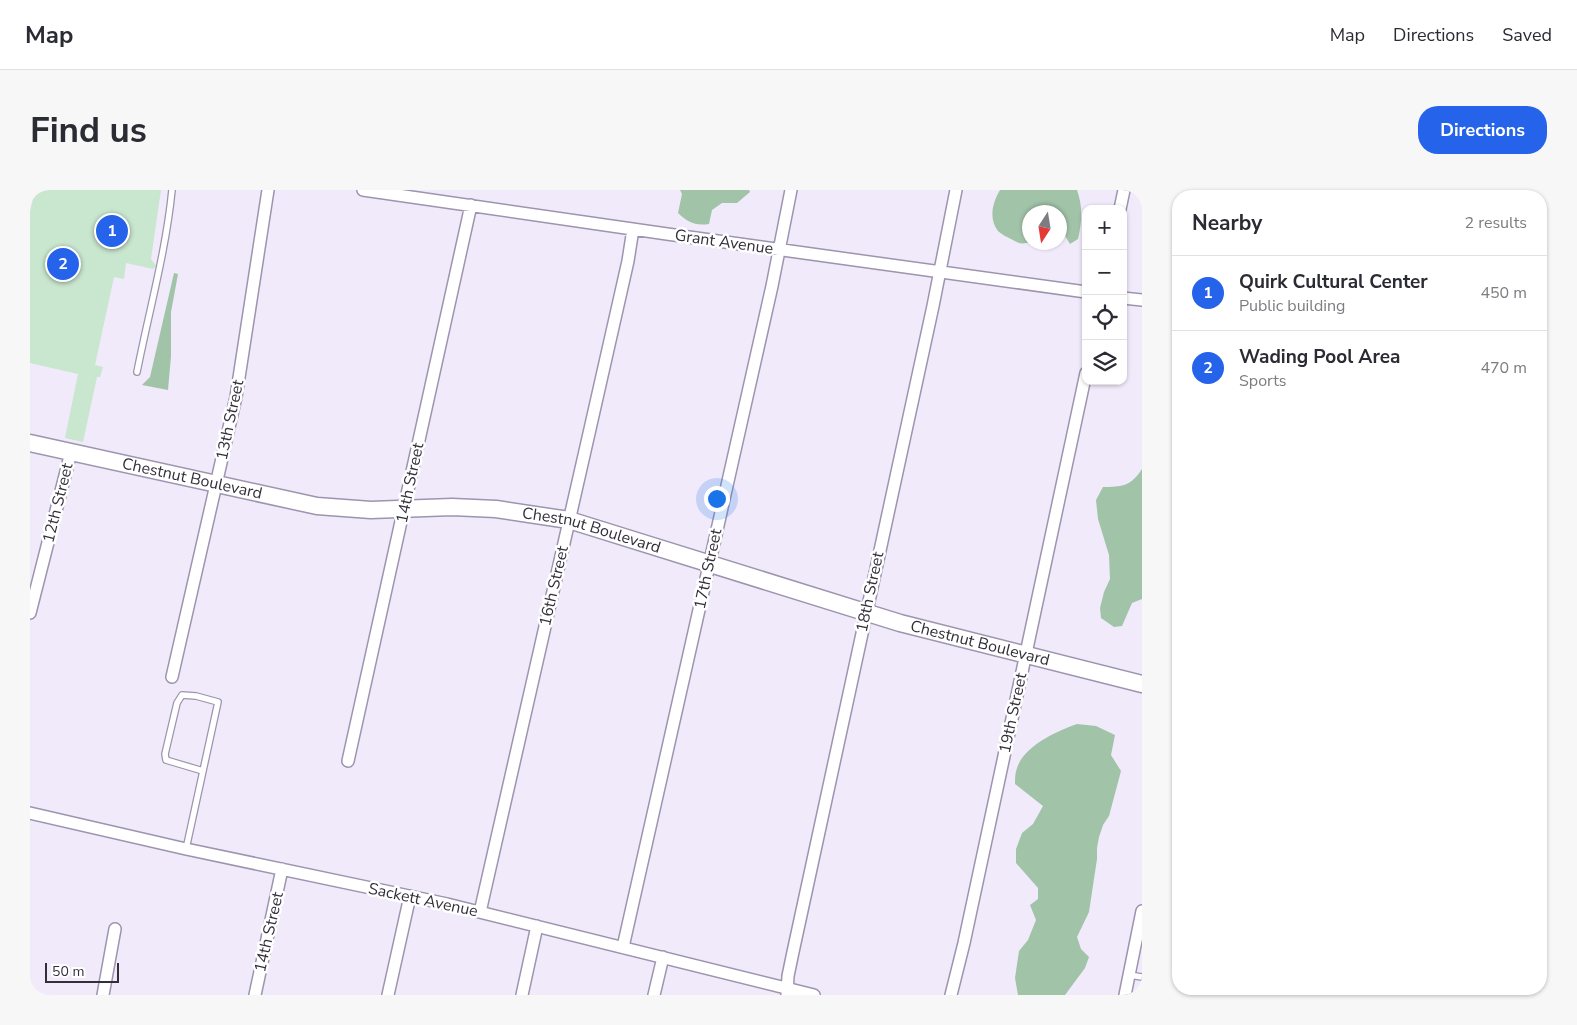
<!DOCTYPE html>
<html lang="en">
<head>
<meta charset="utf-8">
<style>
  :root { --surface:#fff; --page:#f7f7f7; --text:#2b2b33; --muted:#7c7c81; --line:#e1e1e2; --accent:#2563eb }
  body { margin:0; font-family:"Nunito Sans",sans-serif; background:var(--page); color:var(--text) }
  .controls { position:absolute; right:15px; top:15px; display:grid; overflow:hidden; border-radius:10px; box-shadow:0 1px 4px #0004 }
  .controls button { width:45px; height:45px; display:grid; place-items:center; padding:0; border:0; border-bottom:1px solid var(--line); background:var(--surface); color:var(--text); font:25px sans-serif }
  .compass { position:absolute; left:992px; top:15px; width:45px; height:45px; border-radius:50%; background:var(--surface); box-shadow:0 1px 4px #0004; rotate:192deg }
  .scale { position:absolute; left:15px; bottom:12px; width:74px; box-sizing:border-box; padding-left:5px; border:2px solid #332f3a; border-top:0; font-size:14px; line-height:18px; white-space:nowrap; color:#332f3a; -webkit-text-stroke:4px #fff; paint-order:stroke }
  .you { position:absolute; left:686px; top:308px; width:18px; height:18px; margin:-12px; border:4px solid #fff; border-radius:50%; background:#1a73e8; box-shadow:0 0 0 8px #1a73e833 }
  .badge { display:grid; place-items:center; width:32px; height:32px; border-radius:50%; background:var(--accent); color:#fff; font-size:16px; font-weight:700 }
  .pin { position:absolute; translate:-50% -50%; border:2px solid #fff; box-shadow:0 1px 5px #0006 }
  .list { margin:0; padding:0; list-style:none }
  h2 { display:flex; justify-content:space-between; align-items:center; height:65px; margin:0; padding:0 20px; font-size:21px }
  h2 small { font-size:16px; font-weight:400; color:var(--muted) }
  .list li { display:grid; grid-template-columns:32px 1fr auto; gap:15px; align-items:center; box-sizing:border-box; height:75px; padding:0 20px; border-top:1px solid var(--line) }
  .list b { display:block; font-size:19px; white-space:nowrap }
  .list p { margin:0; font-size:16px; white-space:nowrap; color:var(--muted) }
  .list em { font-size:16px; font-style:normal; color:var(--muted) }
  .icon { flex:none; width:28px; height:28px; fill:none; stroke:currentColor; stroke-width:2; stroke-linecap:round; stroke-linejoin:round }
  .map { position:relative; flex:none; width:1112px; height:805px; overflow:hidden; border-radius:20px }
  header { display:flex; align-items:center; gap:30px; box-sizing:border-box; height:70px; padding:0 25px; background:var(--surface); border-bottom:1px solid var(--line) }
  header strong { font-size:24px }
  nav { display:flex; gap:28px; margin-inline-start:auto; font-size:18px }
  .intro { display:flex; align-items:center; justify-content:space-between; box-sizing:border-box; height:120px; padding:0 30px }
  h1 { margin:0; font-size:35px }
  .button { padding:12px 22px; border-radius:20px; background:var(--accent); color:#fff; font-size:18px; font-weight:700 }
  main { display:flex; gap:30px; padding:0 30px }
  aside { flex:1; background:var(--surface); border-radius:20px; box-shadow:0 1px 4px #0004 }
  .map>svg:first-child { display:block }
</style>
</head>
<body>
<header>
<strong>Map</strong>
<nav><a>Map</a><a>Directions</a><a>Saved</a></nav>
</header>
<div class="intro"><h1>Find us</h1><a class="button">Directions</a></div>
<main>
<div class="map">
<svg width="1112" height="805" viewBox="0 0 1112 805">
  <rect width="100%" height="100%" fill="#f0eafb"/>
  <!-- green -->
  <path fill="#c9e6ce" d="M5,0H131L121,69L126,76L123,79L96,73L94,89L84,87L65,175L73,177L70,187H67L53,252L35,248L48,184L0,173V22Z"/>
  <!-- forest -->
  <path fill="#a1c3a8" d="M650,0H719L720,2L707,13H692L682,20L679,34C664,36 658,32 648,23L652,4Z
    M970,0H1047C1053,17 1052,31 1048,49L1040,54L1032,41L1030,40V22H999L1000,52C992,55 988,53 981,49C977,47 971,44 968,41C958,28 963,12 970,0Z
    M144,83L148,84L141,122V166L138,200L112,195L120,187Z
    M1112,279V409L1102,413L1092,436L1084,437L1071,428L1070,418L1074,402L1080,389L1079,365L1068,329L1066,310L1073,297C1092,297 1101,296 1112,279Z
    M1047,534L1066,536L1085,545L1081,565L1091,581L1079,626L1073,635L1069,647L1067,658V669L1059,722L1047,747L1051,759L1059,767L1055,778L1035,805H988L985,788L989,761L998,750L1006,730L1000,715L1008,709V698L986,673V659L992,643L1003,634L1013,616L985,594C985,589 985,583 987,578C994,556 1027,541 1047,534Z"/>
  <!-- water -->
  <path fill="#b0c8e9" stroke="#8a9ab4" d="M23 76a10 10 0 1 1 20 0a10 10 0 1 1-20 0Z"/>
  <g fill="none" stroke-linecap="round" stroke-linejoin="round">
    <defs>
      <path id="lane" d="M107,182C119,121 136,61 142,0
        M156,659L188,512L166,506L152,505L147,513L135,564L136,570L173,581
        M1099,785L1112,787"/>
      <path id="street" d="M333,0L637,44L1056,102
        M1090,19L1094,0
        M1093,108L1112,110
        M0,423L41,262
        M142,487L206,207L238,0
        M318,571L441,15
        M0,623L156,659L417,714L784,805
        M450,722L560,239L598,71L603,39
        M593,757L742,96L761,0
        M73,805L85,739
        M225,805L252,679
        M358,805L380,706
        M492,805L507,736
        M624,805L633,767
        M757,805L758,786L763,762L903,116L926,0
        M921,805L934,753L1056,183
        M1095,805L1112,721"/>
      <g id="secondary">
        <path id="s1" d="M0,253L287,316L341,320L422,317L466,319L539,330L870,433L1112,494"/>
      </g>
    </defs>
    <!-- lane casing -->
    <use href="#lane" stroke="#9d94ae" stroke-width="8"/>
    <!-- street casing -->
    <use href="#street" stroke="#9d94ae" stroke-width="14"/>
    <!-- secondary casing -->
    <use href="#secondary" stroke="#9d94ae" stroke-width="19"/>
    <!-- lane -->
    <use href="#lane" stroke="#fff" stroke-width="5.5"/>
    <!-- street -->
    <use href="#street" stroke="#fff" stroke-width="11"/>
    <!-- secondary -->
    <use href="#secondary" stroke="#fff" stroke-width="16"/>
  </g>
  <g text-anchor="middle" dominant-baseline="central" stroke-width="5" stroke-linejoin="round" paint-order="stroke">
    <!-- street labels -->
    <g font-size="16" fill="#332f3a" stroke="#fff">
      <text transform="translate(694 52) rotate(8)">Grant Avenue</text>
      <text transform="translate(200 230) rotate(-78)">13th Street</text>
      <text stroke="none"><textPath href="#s1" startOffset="166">Chestnut Boulevard</textPath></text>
      <text transform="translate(380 293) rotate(-78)">14th Street</text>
      <text transform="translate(28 313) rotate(-76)">12th Street</text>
      <text stroke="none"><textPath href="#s1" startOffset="571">Chestnut Boulevard</textPath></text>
      <text transform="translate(678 379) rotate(-78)">17th Street</text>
      <text transform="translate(524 396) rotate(-77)">16th Street</text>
      <text transform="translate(840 402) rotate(-78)">18th Street</text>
      <text stroke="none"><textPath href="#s1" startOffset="976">Chestnut Boulevard</textPath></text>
      <text transform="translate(983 523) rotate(-78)">19th Street</text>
      <text transform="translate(393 710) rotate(12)">Sackett Avenue</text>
      <text transform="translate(239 742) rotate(-77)">14th Street</text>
    </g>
  </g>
</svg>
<div class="controls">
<button>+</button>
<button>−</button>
<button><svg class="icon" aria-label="locate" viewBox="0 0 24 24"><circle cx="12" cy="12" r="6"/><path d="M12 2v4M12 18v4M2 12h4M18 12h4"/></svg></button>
<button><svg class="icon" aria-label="layers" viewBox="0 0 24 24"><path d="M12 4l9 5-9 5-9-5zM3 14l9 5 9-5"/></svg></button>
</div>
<svg class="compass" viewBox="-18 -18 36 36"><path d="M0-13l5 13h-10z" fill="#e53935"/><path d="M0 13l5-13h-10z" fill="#7c7c81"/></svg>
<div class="scale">50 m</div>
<div class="you"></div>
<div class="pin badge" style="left:82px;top:41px">1</div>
<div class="pin badge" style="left:33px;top:74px">2</div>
</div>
<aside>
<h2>Nearby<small>2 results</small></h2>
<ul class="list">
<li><span class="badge">1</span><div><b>Quirk Cultural Center</b><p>Public building</p></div><em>450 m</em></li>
<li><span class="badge">2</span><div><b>Wading Pool Area</b><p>Sports</p></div><em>470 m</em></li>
</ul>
</aside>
</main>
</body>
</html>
